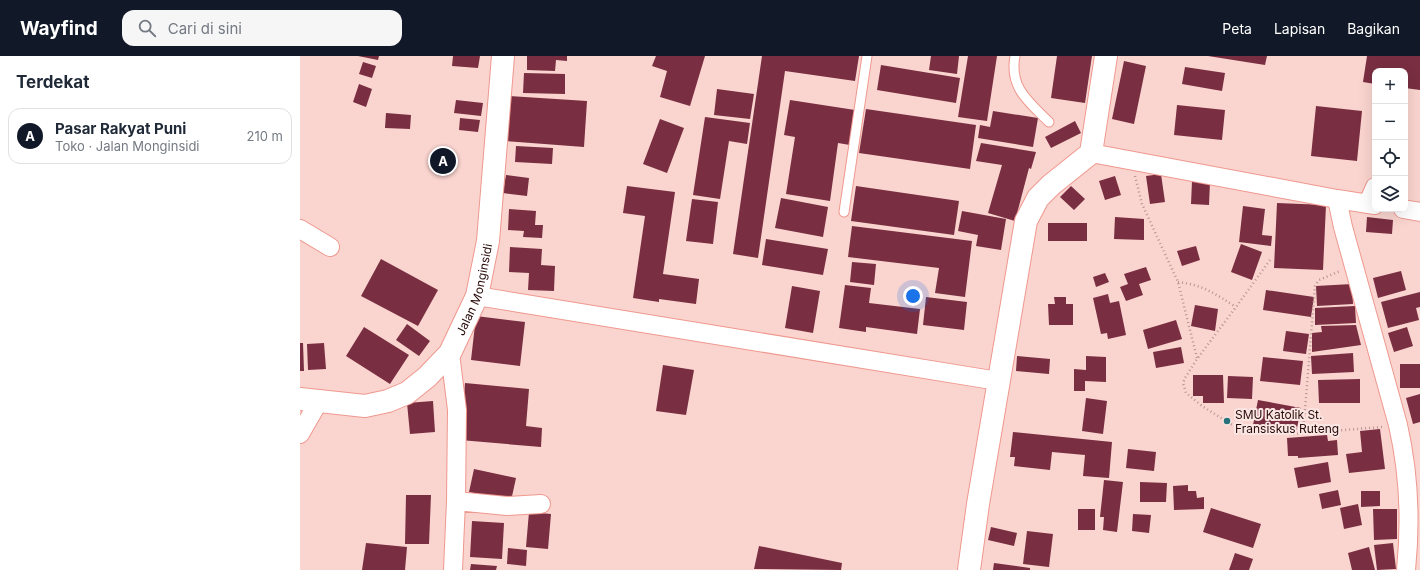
<!DOCTYPE html>
<html lang="id">
<head>
<meta charset="utf-8">
<style>
  :root { --surface:#fff; --page:#f6f6f7; --text:#1f2937; --muted:#747a83; --line:#e0e1e3; --accent:#111827 }
  body { margin:0; font-family:Inter,sans-serif; background:var(--page); color:var(--text) }
  .controls { position:absolute; right:12px; top:12px; display:grid; overflow:hidden; border-radius:8px; box-shadow:0 4px 16px #0002 }
  .controls button { width:36px; height:36px; display:grid; place-items:center; padding:0; border:0; border-bottom:1px solid var(--line); background:var(--surface); color:var(--text); font:20px sans-serif }
  .you { position:absolute; left:613px; top:240px; width:14px; height:14px; margin:-10px; border:3px solid #fff; border-radius:50%; background:#1a73e8; box-shadow:0 0 0 6px #1a73e833 }
  .badge { display:grid; place-items:center; width:26px; height:26px; border-radius:50%; background:var(--accent); color:#fff; font-size:13px; font-weight:700 }
  .pin { position:absolute; translate:-50% -50%; border:2px solid #fff; box-shadow:0 1px 4px #0006 }
  .list { margin:0; padding:0; list-style:none }
  h2 { display:flex; justify-content:space-between; align-items:center; height:52px; margin:0; padding:0 16px; font-size:17px }
  h2 small { font-size:13px; font-weight:400; color:var(--muted) }
  .list li { display:grid; grid-template-columns:26px 1fr auto; gap:12px; align-items:center; box-sizing:border-box; height:56px; margin:0 8px 8px; padding:0 8px; border:1px solid var(--line); border-radius:12px }
  .list b { display:block; font-size:15px; white-space:nowrap }
  .list p { margin:0; font-size:13px; white-space:nowrap; color:var(--muted) }
  .list em { font-size:13px; font-style:normal; color:var(--muted) }
  .icon { flex:none; width:22px; height:22px; fill:none; stroke:currentColor; stroke-width:2; stroke-linecap:round; stroke-linejoin:round }
  .map { position:relative; flex:none; width:1120px; height:514px; overflow:hidden }
  header { display:flex; align-items:center; gap:24px; box-sizing:border-box; height:56px; padding:0 20px; background:var(--accent); color:#fff }
  header strong { font-size:19px }
  nav { display:flex; gap:22px; margin-inline-start:auto; font-size:14px }
  .search { width:280px; height:36px; background:var(--page); display:flex; align-items:center; gap:10px; box-sizing:border-box; padding:0 14px; border-radius:12px; color:var(--muted); font-size:15px }
  main { display:flex }
  aside { flex:1; background:var(--surface) }
  .map>svg:first-child { display:block }
</style>
</head>
<body>
<header>
<strong>Wayfind</strong>
<div class="search"><svg class="icon" aria-label="search" viewBox="0 0 24 24"><circle cx="10" cy="10" r="6"/><path d="M15 15l6 6"/></svg>Cari di sini</div>
<nav><a>Peta</a><a>Lapisan</a><a>Bagikan</a></nav>
</header>
<main>
<aside>
<h2>Terdekat<small></small></h2>
<ul class="list">
<li><span class="badge">A</span><div><b>Pasar Rakyat Puni</b><p>Toko · Jalan Monginsidi</p></div><em>210 m</em></li>
</ul>
</aside>
<div class="map">
<svg width="1120" height="514" viewBox="0 0 1120 514">
  <rect width="100%" height="100%" fill="#fad4cf"/>
  <!-- building -->
  <path fill="#792e41" d="M58,0H79L78,4Z
    M153,0H180L178,12L152,10Z
    M227,0H267V5L256,4L255,15L227,14Z
    M356,0H405L390,50L360,41L367,15L352,10Z
    M462,0H559L555,25L485,15L458,202L433,198Z
    M631,0H659L657,18L629,14Z
    M668,0H697L687,65L658,61Z
    M757,0H792L785,47L751,42Z
    M908,0H967L965,9Z
    M1067,0H1120V34L1105,32V15H1075V28L1063,26Z
    M824,5L846,10L834,68L812,63Z
    M63,6L76,10L72,22L59,18Z
    M581,9L660,22L656,47L577,34Z
    M885,11L925,17L922,35L882,28Z
    M224,17L265,18V38L223,37Z
    M59,28L72,33L66,51L53,46Z
    M417,33L454,38L450,63L414,59Z
    M209,40L287,45L284,91L206,85Z
    M156,44L183,47L181,60L154,57Z
    M490,44L555,54L550,89L538,87L530,145L486,138L495,81L484,79Z
    M877,49L925,54L922,84L874,79Z
    M1016,50L1062,55L1057,105L1011,100Z
    M566,53L676,69L670,113L559,97Z
    M693,55L738,62L733,91L678,82L680,69L690,71Z
    M86,57L111,59L110,73L85,72Z
    M405,61L450,67L447,88L429,85L420,143L393,139Z
    M160,62L180,64L178,76L159,74Z
    M360,63L384,72L367,117L343,108Z
    M775,65L781,77L751,92L745,81Z
    M681,87L736,96L731,113L729,112L715,165L688,157L702,109L676,105Z
    M216,90L253,92L252,108L215,106Z
    M861,118L865,146L850,148L846,120Z
    M206,119L229,122L227,140L203,137Z
    M815,120L821,139L805,144L799,125Z
    M892,125L910,126L909,149L891,148Z
    M327,130L375,136L363,218L399,223L396,248L359,243V246L333,242L345,160L323,157Z
    M556,130L659,145L654,179L551,165Z
    M771,130L785,143L774,154L760,141Z
    M481,142L528,151L523,181L475,172Z
    M392,143L418,146L413,188L386,185Z
    M977,147L1026,149L1023,214L974,212Z
    M943,150L965,153L962,179L972,180L971,190L939,186Z
    M209,153L236,155L235,169H243L242,182L223,181L224,175L208,174Z
    M662,155L706,163L701,194L676,190L678,179L658,175Z
    M815,161L844,163V184L814,183Z
    M1067,161L1093,164L1092,178L1066,176Z
    M748,167H787V185H748Z
    M552,170L672,185L665,241L635,237L639,212L548,201Z
    M466,183L528,193L523,219L462,209Z
    M941,188L962,196L952,224L931,216Z
    M896,190L900,204L882,210L877,195Z
    M210,191L242,193L241,209L255,210L254,235L228,234L229,217L209,216Z
    M81,203L138,234L118,270L61,240Z
    M552,206L576,208L574,229L550,226Z
    M846,211L851,224L839,228L843,239L826,245L820,231L828,228L824,218Z
    M1101,215L1106,234L1078,242L1073,222Z
    M805,217L809,226L796,231L793,221Z
    M1052,228L1053,248L1017,250L1016,230Z
    M545,229L571,232L569,247L620,253L617,278L566,271V276L539,272Z
    M492,230L520,235L513,277L485,272Z
    M966,234L1014,241L1011,261L963,254Z
    M1120,236V251L1116,252L1119,264L1088,272L1081,246Z
    M808,238L810,247L819,245L826,279L808,283L807,277L801,278L793,242Z
    M626,241L667,246L664,274L623,269Z
    M754,241H766V248H773V269H749L748,248H755Z
    M895,249L918,253L915,275L891,270Z
    M1055,250L1056,267L1015,269V252Z
    M176,260L225,266L220,310L171,304Z
    M876,264L882,283L848,293L843,274Z
    M107,268L130,285L119,300L96,284Z
    M1056,269L1061,289L1012,296V277L1022,276L1021,270Z
    M64,271L109,299L90,328L46,300Z
    M1107,271L1113,290L1094,296L1088,277Z
    M986,275L1009,278L1006,298L983,295Z
    M0,287H3L4,315H0Z
    M24,287L26,313L8,314L7,288Z
    M881,291L884,307L856,312L853,296Z
    M1053,297L1054,316L1012,318L1011,300Z
    M717,300L750,303L749,318L716,315Z
    M786,300L806,301V326L785,325V335H774V313L786,314Z
    M963,301L1003,305L1000,329L960,325Z
    M1100,308H1120V332H1100Z
    M363,309L394,314L386,359L356,355Z
    M893,319H923L924,347H903V340H893Z
    M928,320L953,321L952,343L927,342Z
    M1060,323V347H1019L1018,324Z
    M165,327L229,333L226,370L242,372L241,391L160,384Z
    M1120,338V366L1113,368L1106,342Z
    M786,342L807,345L803,378L782,375Z
    M958,344L1001,352L996,377L953,369Z
    M133,345L135,376L110,378L107,347Z
    M1080,373L1085,413L1049,417L1046,398L1062,396L1060,375Z
    M713,376L812,386L809,422L783,420L785,399L752,396L750,414L714,410L715,401H710Z
    M1027,379L1028,385L1037,384L1038,399L998,402V400H988L987,382Z
    M828,393L856,396L854,415L826,412Z
    M1028,406L1031,426L998,432L994,412Z
    M174,413L216,422L211,445L169,436Z
    M804,424L823,426L817,476L803,474L804,461H800Z
    M840,426L867,427L866,446H840Z
    M888,429V435H896L897,442L904,441V453L874,454L873,430Z
    M1038,434L1041,449L1022,453L1019,438Z
    M1061,435H1080V450L1061,451Z
    M106,439H131L129,488H105Z
    M1058,448L1062,469L1044,473L1040,452Z
    M911,452L961,468L953,492L903,476Z
    M778,453H795V474H778Z
    M1073,453H1097V483L1074,484Z
    M229,456L251,458L248,493L226,491Z
    M833,458L851,459L849,477L832,475Z
    M172,465L204,467L202,503L170,501Z
    M691,471L717,477L714,490L688,484Z
    M727,475L753,478L749,511L723,508Z
    M66,487L107,491L105,514H62Z
    M1093,487L1096,513L1077,514L1074,489Z
    M459,490L542,507L541,514L454,513Z
    M1069,491L1075,514H1052L1048,497Z
    M208,492L227,494L226,510L207,508Z
    M935,497L953,503L949,514H929Z
    M694,507L730,512V514H693Z
    M171,508L197,510L196,514H170Z"/>
  <g fill="none" stroke-linecap="round" stroke-linejoin="round">
    <defs>
      <path id="service" d="M715,0C709,32 729,46 749,66
        M544,156L567,0"/>
      <path id="minor" d="M791,97L1037,143L1075,149
        M1037,143L1043,171L1098,369C1109,417 1111,465 1106,514
        M1068,147L1075,131
        M1103,153L1120,156
        M0,173L30,191
        M177,240L698,325
        M150,297L157,354L156,445L153,514
        M0,378L19,345
        M156,445L207,450L241,448"/>
      <g id="tertiary">
        <path id="s1" d="M0,343L65,350L88,345L107,337L127,321L150,297L177,240L188,185L203,0"/>
        <path d="M669,514L678,448L726,165L738,142L751,129L791,97L806,0"/>
      </g>
    </defs>
    <!-- service casing -->
    <use href="#service" stroke="#ef988e" stroke-width="11"/>
    <!-- minor casing -->
    <use href="#minor" stroke="#ef988e" stroke-width="20"/>
    <!-- tertiary casing -->
    <use href="#tertiary" stroke="#ef988e" stroke-width="24"/>
    <!-- path -->
    <path stroke="#b89591" stroke-width="2.5" stroke-dasharray="1 3" stroke-linecap="butt" d="M835,120L842,148L878,226L897,302
      M970,204L936,251L897,303L885,322L883,327L886,337L902,350L934,370L946,374L958,377L994,378L1082,371
      M878,226C904,229 915,238 936,251
      M1003,378L1015,230L1019,224L1040,215"/>
    <!-- service -->
    <use href="#service" stroke="#fff" stroke-width="9"/>
    <!-- minor -->
    <use href="#minor" stroke="#fff" stroke-width="18"/>
    <!-- tertiary -->
    <use href="#tertiary" stroke="#fff" stroke-width="22"/>
  </g>
  <!-- markers -->
  <circle fill="#28717b" stroke="#fae7e4" stroke-width="1.5" cx="927" cy="365" r="4"/>
  <g text-anchor="middle" dominant-baseline="central" stroke-width="4" stroke-linejoin="round" paint-order="stroke">
    <!-- street labels -->
    <g font-size="12" fill="#290a08" stroke="#fae7e4">
      <text stroke="none"><textPath href="#s1" startOffset="237">Jalan Monginsidi</textPath></text>
    </g>
    <!-- poi labels -->
    <g font-size="12" fill="#290a08" stroke="#fae7e4" text-anchor="start">
      <text x="935" y="358">SMU Katolik St.<tspan x="935" dy="14">Fransiskus Ruteng</tspan></text>
    </g>
  </g>
</svg>
<div class="controls">
<button>+</button>
<button>−</button>
<button><svg class="icon" aria-label="locate" viewBox="0 0 24 24"><circle cx="12" cy="12" r="6"/><path d="M12 2v4M12 18v4M2 12h4M18 12h4"/></svg></button>
<button><svg class="icon" aria-label="layers" viewBox="0 0 24 24"><path d="M12 4l9 5-9 5-9-5zM3 14l9 5 9-5"/></svg></button>
</div>
<div class="you"></div>
<div class="pin badge" style="left:143px;top:105px">A</div>
</div>
</main>
</body>
</html>
